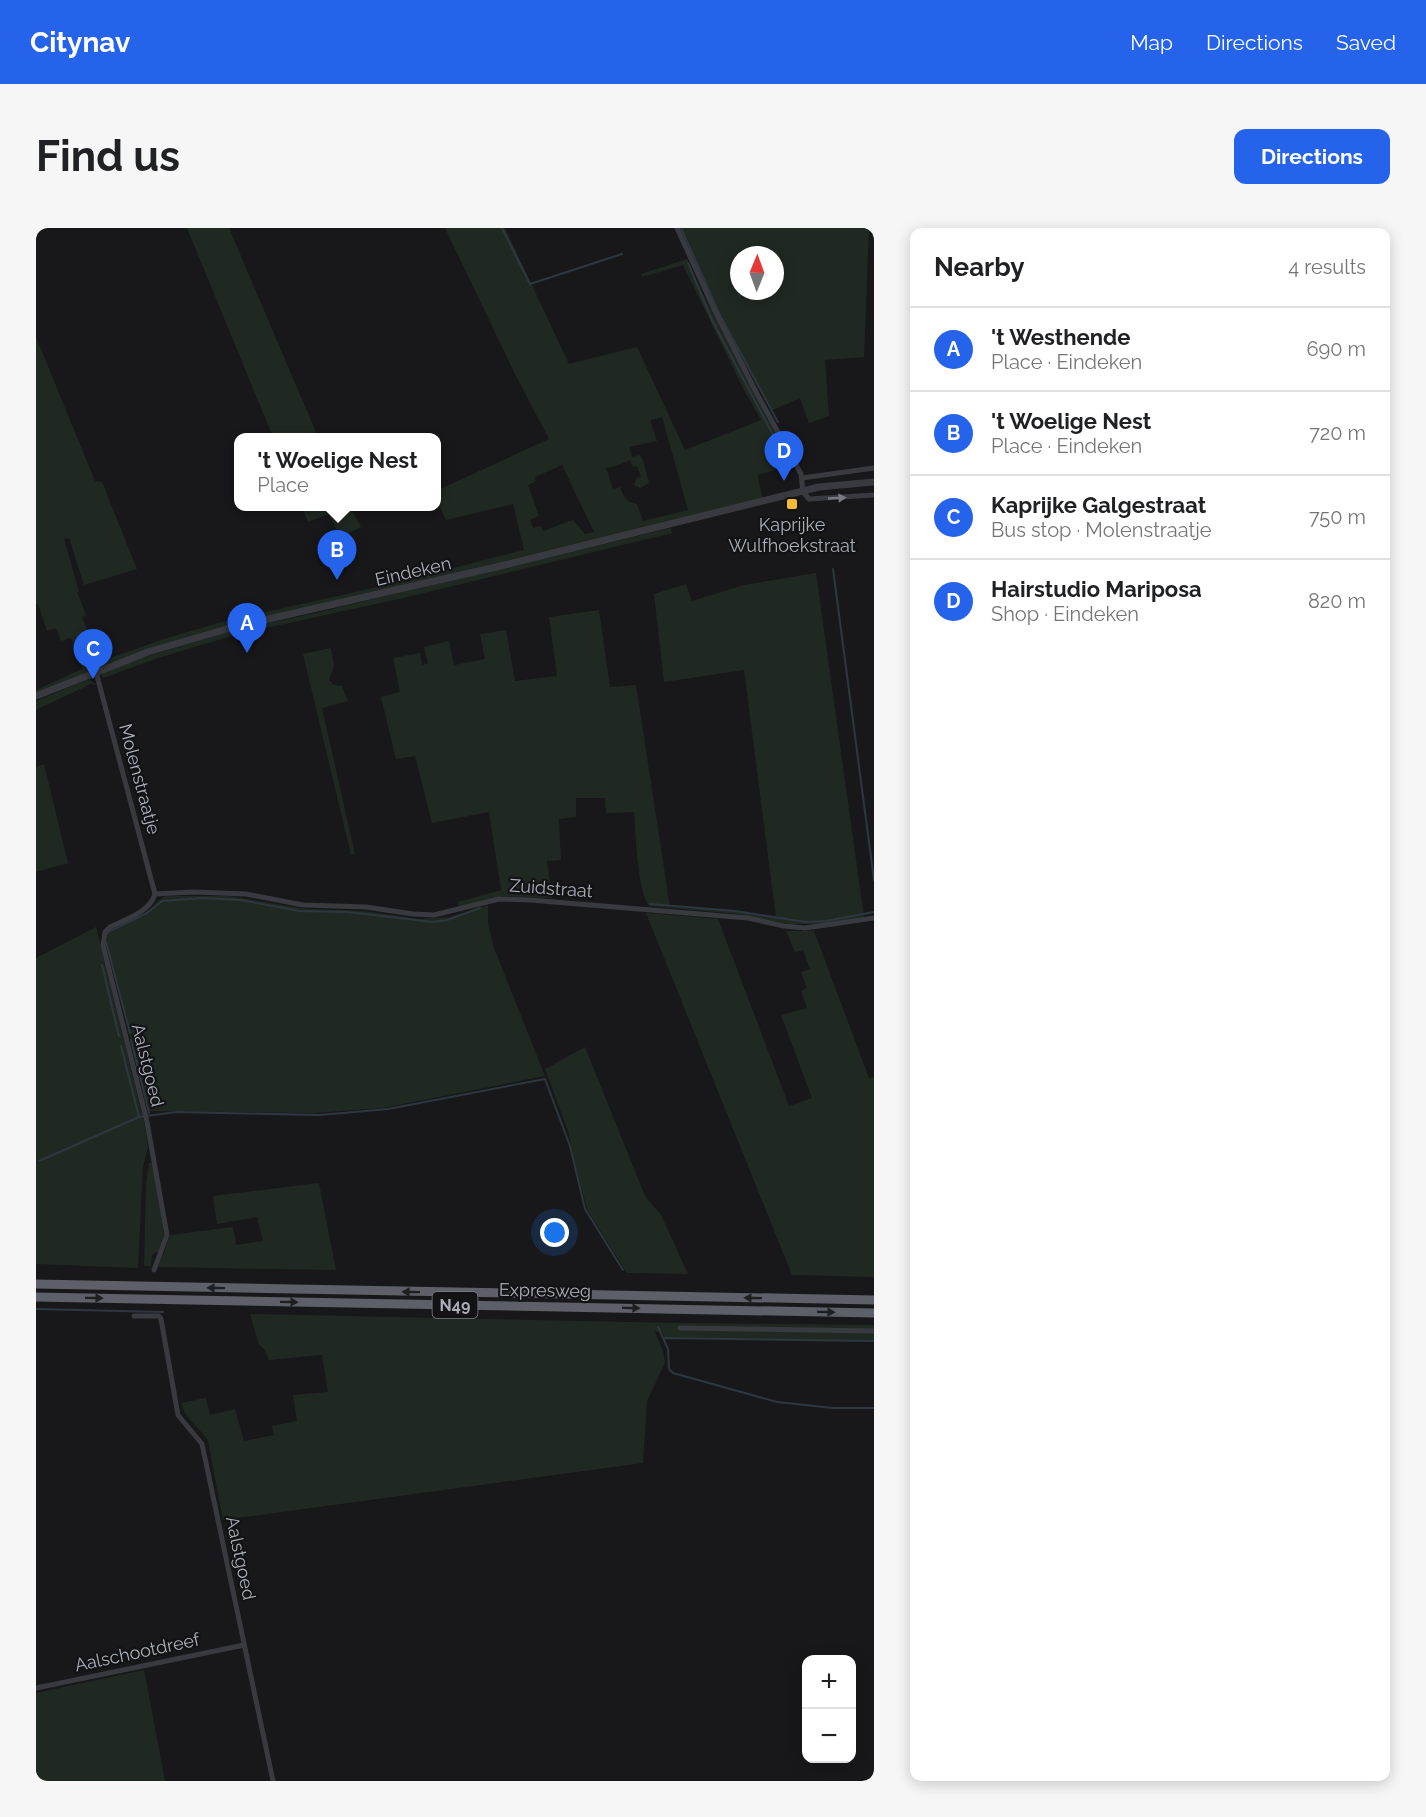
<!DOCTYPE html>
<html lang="en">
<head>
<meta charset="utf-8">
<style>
  :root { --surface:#fff; --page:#f6f6f6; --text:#202124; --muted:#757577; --line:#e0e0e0; --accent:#2563eb }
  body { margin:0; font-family:Raleway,sans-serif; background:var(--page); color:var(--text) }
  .controls { position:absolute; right:18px; bottom:18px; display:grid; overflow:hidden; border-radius:12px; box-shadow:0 3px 15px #0003 }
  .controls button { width:54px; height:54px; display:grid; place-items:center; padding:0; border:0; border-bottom:2px solid var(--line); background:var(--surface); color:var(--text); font:30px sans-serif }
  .compass { position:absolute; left:694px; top:18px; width:54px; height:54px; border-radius:50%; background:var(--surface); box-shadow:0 3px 15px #0003; rotate:1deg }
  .you { position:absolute; left:519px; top:1005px; width:21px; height:21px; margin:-15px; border:4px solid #fff; border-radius:50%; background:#1a73e8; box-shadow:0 0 0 9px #1a73e833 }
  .badge { display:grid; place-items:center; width:39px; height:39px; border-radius:50%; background:var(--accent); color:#fff; font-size:20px; font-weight:700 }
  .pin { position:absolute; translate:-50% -50px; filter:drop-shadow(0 2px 3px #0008) }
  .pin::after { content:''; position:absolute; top:32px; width:21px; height:18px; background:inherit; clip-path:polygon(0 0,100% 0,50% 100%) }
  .popup { position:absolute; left:198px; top:205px; width:207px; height:78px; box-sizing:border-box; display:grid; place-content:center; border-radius:12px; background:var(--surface); filter:drop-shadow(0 2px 4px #0005); font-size:20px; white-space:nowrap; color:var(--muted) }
  .popup b { font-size:22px; color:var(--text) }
  .popup::after { content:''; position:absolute; left:50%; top:100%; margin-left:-12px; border:12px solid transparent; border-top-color:var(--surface) }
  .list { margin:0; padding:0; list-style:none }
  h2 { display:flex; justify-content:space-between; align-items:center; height:78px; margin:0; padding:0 24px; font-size:26px }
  h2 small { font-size:20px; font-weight:400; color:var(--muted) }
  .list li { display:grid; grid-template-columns:39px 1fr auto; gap:18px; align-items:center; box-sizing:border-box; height:84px; padding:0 24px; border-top:2px solid var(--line) }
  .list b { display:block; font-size:22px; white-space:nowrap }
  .list p { margin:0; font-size:20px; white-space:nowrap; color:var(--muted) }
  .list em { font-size:20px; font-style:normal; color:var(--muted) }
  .map { position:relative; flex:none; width:838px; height:1553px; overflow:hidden; border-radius:12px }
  header { display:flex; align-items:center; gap:36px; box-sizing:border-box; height:84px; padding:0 30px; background:var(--accent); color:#fff }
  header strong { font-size:28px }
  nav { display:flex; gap:33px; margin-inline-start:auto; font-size:21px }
  .intro { display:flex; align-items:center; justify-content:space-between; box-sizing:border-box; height:144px; padding:0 36px }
  h1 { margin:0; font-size:42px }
  .button { padding:15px 27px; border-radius:12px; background:var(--accent); color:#fff; font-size:21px; font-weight:700 }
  main { display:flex; gap:36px; padding:0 36px }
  aside { flex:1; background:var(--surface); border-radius:12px; box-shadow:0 3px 15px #0003 }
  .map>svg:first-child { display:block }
</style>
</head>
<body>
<header>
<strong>Citynav</strong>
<nav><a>Map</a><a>Directions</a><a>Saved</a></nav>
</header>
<div class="intro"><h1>Find us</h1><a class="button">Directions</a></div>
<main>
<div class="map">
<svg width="838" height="1553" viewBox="0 0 838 1553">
  <rect width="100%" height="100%" fill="#18181a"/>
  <!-- green -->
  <path fill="#202921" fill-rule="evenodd" d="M151,0H193L282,209H237Z
    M409,0H469L533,136L601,119L649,222L725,192L707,160L647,37L606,49L605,46L651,31L668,68L758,237L721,247L727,271L292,376L182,400L74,435L0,467V462L46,441L35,410L25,413L20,400L11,403L2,376H0V109L59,253L66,254L101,341L48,357L33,310L28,311L43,363L41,364L50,387L46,389L65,433L134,409L186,394L355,356L488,322L477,276L410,292L400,271V263L513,211L479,146ZM626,189L652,282L607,293L601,276C591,275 587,268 584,259L577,261L570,240L580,238L594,232L597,239L601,238L605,249L601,250L598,256L599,258L604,260L613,255L607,232L604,227L596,229L593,219L621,213L614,192ZM526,237L558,304L549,306L537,292L507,303L505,298L497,300L494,292L503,288L492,257L500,253L499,249Z
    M645,0H833L828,129L789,132L793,188L773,195L764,170L735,183L703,125ZM703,27H739V63H703Z
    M266,279H314L325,299L304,309L293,286L272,294Z
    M635,300L636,305L367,370L202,406L125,429L67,450L64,444L106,430L199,402L271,387Z
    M780,345L828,689L784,696H754L702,686L613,678C601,662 600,606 598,584L570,585L569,570H540V589L523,591L525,632L511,633L516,670L466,668L423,679L422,674L465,662L453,584L396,595L379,528L360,531L345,469L364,464L357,430L384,425L386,437L392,435L388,419L413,413L418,437L449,431L444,406L470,402L479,453L521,448L513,389L563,382L574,459L600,457L634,679L702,683L740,690L708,442L628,454L618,366L650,356L656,373L708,357Z
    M295,420L298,438L293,452L298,457L306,458L312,473L286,480L319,626L315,627L267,426Z
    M53,451L61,457L55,456L0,482V473Z
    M8,536L32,635L0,644V539Z
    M130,668H193L271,681L328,683L384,691L414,689L452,677V695L458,720L509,848L347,880L278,885L113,883L70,711C75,698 100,691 111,683C119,678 122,671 130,668Z
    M610,685L682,691L753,878L776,870L745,787L771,780L765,763L771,760L765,744L774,741L767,722L759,724L750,703H778L833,850L838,849V1049L756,1047Z
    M60,699L108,894L112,919L107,939L102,1040L0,1036V730Z
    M549,819L607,963L612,972L625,987L652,1046L591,1045L552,983L541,945L532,903L509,841Z
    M113,935H117L128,1007L123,1023L116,1027L115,1038H108L110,955Z
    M283,955L300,1042L119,1039L128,1025L134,1007L197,999L200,1017L227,1013L221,989L181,996L177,968Z
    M214,1086L642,1095L838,1097V1114L629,1110L626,1103L619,1104L627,1123L629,1135L611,1173L607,1235L187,1292L172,1213C163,1198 150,1193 145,1175L170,1170L174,1187L199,1181L208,1213L238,1207L236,1198L261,1193L257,1167L292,1164L286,1127L233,1132L228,1121L223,1117Z
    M108,1442L129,1553H0V1465Z"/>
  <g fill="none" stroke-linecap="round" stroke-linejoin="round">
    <!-- stream -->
    <path stroke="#2d373f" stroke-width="2" d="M466,0L494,56L586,26
      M645,0L685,89L742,194
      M652,35L676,92L753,237
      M797,341L838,652
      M614,676L699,683L770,694L790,693L838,684
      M71,706L74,703L111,685L126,673L166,670L205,672L264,683L312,684L397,694L411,692L444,680
      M70,714L94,805
      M66,737L83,808
      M95,812L113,885
      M85,818L103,889
      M3,933L103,889L140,884L284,887L352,881L509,851L534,918L549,981L587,1042
      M0,1081L127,1084
      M622,1099L632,1121L633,1141L637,1145L741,1174L797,1180H838
      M627,1110L838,1113"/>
    <!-- minor -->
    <path stroke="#393a3f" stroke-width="5" d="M641,0L678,81L720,164L765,246L767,264L773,271L838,267
      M766,250L838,240
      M60,444L119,666
      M119,666L158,664L210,666L267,677L330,679L377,686L398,687L463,671L494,672L712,690L748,698L769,700L838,690
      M118,1042L131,1007L111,894L67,717L69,704L74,699C90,691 114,684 119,666
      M98,1088H123L125,1091L142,1187L166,1216L237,1553
      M644,1100L838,1103
      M0,1460L208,1417"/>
    <!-- tertiary -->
    <path stroke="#393a3f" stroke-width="7" d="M0,468L112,424L198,399L460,339L783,259L838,254"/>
    <!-- trunk -->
    <path stroke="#5d6068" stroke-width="9" d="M0,1056L838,1072
      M0,1069L838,1085"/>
  </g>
  <!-- one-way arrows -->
  <defs><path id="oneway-solid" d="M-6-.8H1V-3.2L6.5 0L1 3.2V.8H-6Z" transform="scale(1.5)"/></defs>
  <use fill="#777a83" href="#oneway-solid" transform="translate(801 270) rotate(-3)"/>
  <g fill="#1e1f21">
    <use href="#oneway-solid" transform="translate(180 1060) rotate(-179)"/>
    <use href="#oneway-solid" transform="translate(375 1064) rotate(-179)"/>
    <use href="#oneway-solid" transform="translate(58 1070) rotate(1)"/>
    <use href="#oneway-solid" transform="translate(717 1070) rotate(-179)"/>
    <use href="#oneway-solid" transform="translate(253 1074) rotate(1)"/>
    <use href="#oneway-solid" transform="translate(595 1080) rotate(1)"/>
    <use href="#oneway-solid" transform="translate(790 1084) rotate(1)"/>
  </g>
  <!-- markers -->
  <rect fill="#f8ba32" stroke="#131315" stroke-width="2" x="750" y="270" width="12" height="12" rx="3"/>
  <g text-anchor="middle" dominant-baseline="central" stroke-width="4.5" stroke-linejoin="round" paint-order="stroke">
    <!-- shield labels -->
    <rect fill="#131315" stroke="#7d8088" stroke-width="1.5" x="396.5" y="1064" width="45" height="26" rx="4.5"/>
    <g font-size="16" font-weight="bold" fill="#aaafba">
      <text x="419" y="1077">N49</text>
    </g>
    <!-- poi labels -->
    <g font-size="18" fill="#aaafba" stroke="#131315">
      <text x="756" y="296">Kaprijke<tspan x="756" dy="21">Wulfhoekstraat</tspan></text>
    </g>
    <!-- street labels -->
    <g font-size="18" fill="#aaafba" stroke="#131315">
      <text transform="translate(377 343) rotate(-13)">Eindeken</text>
      <text transform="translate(104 551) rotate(75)">Molenstraatje</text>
      <text transform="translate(515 660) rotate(4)">Zuidstraat</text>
      <text transform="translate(112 837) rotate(76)">Aalstgoed</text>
      <text transform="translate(509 1062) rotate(1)">Expresweg</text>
      <text transform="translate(205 1330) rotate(78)">Aalstgoed</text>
      <text transform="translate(101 1424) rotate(-12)">Aalschootdreef</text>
    </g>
  </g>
</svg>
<div class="controls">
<button>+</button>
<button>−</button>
</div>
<svg class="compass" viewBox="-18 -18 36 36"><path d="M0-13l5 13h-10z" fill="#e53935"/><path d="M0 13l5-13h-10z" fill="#757577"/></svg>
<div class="you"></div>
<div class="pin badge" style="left:211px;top:425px">A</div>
<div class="pin badge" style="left:301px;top:352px">B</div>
<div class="popup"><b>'t Woelige Nest</b>Place</div>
<div class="pin badge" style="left:57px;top:451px">C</div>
<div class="pin badge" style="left:748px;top:253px">D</div>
</div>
<aside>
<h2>Nearby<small>4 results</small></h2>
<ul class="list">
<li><span class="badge">A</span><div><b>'t Westhende</b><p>Place · Eindeken</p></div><em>690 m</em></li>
<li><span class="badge">B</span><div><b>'t Woelige Nest</b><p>Place · Eindeken</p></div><em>720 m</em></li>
<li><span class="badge">C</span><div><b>Kaprijke Galgestraat</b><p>Bus stop · Molenstraatje</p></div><em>750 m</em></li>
<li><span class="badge">D</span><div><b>Hairstudio Mariposa</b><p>Shop · Eindeken</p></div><em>820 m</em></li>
</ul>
</aside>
</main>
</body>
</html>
